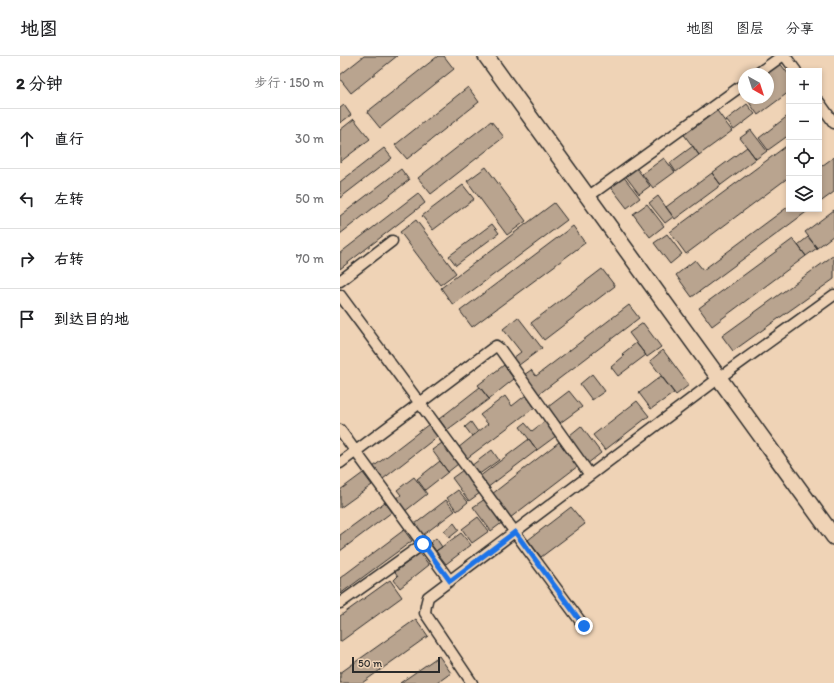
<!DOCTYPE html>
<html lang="zh">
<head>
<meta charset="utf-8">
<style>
  :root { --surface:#fff; --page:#f2f2f2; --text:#202124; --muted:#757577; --line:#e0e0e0 }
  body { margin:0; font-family:Itim,"LXGW WenKai TC",sans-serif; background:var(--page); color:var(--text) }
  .controls { position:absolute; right:12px; top:12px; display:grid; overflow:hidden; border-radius:0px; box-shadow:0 2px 6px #0003 }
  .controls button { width:36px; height:36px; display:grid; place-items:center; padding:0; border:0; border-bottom:1px solid var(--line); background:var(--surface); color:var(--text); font:20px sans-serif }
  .compass { position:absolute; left:398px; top:12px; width:36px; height:36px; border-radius:50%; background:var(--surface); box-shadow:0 2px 6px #0003; rotate:141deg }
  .scale { position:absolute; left:12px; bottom:10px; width:88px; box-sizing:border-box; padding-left:4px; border:2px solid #2b2b2b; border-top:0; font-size:11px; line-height:14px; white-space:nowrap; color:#2b2b2b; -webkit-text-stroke:3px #efd3b6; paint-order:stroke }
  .stop { position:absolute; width:12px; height:12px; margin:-9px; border:3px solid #1a73e8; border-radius:50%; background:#fff }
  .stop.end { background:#1a73e8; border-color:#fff; box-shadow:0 1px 4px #0008 }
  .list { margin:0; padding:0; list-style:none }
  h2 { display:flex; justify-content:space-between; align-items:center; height:52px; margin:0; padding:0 16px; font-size:17px }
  h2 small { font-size:13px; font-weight:400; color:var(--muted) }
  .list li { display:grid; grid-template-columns:26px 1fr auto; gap:12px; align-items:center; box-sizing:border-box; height:60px; padding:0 16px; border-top:1px solid var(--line) }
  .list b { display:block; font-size:15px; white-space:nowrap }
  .list em { font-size:13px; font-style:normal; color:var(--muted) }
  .icon { flex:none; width:22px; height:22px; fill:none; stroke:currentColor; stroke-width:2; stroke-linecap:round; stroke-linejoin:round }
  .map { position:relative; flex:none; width:494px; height:627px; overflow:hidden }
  header { display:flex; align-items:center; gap:24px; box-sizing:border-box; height:56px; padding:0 20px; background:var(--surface); border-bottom:1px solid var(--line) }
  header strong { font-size:19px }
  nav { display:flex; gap:22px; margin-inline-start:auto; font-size:14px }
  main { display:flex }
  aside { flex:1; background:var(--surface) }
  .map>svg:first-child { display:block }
</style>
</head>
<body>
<header>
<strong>地图</strong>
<nav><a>地图</a><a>图层</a><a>分享</a></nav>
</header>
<main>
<aside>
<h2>2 分钟<small>步行 · 150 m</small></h2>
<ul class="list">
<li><svg class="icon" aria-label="ahead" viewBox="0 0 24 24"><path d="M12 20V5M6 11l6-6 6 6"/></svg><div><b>直行</b></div><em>30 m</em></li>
<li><svg class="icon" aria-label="left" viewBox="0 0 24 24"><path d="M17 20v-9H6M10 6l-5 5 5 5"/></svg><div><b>左转</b></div><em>50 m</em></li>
<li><svg class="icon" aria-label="right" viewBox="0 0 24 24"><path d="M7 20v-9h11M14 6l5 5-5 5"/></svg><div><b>右转</b></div><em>70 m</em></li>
<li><svg class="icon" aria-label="arrive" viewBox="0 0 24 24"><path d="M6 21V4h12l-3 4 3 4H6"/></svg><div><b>到达目的地</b></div></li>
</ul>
</aside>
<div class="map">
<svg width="494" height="627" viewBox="0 0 494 627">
  <rect width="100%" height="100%" fill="#efd3b6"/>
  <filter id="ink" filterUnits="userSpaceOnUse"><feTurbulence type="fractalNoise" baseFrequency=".025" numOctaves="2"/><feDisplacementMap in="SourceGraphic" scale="8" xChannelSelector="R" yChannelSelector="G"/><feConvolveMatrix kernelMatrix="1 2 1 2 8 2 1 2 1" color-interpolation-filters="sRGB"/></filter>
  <g filter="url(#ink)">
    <!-- building -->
    <path fill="#b9a48f" stroke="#2b2b2b" d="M24,0H57L11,37L0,23V19Z
      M98,0H104L114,13L40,72L27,56Z
      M439,6L449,19V36L418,59L406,42H428V18H423Z
      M128,31L139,46L67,103L55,89Z
      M407,48L415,58L394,74L386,64Z
      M4,49L11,59L0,67V52Z
      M375,52L392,75L359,99L342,76Z
      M449,59V79L428,94L419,82Z
      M14,63L30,83L0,106V74Z
      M151,65L164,81L91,138L78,122Z
      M411,74L427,95L416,103L400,82Z
      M449,88V121L346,198L330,176Z
      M353,90L359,99L336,116L330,107Z
      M407,91L416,103L381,129L372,117Z
      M44,92L52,102L0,142V126Z
      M494,101V136L479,147V112Z
      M324,102L335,116L313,132L302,118Z
      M295,110L310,130L299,138L284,118Z
      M146,111L186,165L167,179L127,125Z
      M61,113L69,124L0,178V160Z
      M372,117L381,129L335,163L326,151Z
      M283,120L300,142L287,152L270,130Z
      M123,129L134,143L93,174L82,160Z
      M78,137L85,147L0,213V197Z
      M318,140L333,161L325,167L309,147Z
      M214,147L227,164L113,249L101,232Z
      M307,148L324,170L310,181L293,158Z
      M449,150V153L469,154L352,241L336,219L355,204L363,214Z
      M494,154V179L477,192L465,176Z
      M76,164L116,217L100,229L60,176Z
      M152,168L159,177L116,209L109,200Z
      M233,170L245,187L132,271L120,255Z
      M327,178L342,198L330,208L314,187Z
      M468,181L477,192L466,200L458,189Z
      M453,183L466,200L372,270L359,252Z
      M494,199V223L393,295L382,280Z
      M262,213L275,230L204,284L191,267Z
      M289,249L299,262L199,338L184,319L191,314L196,320Z
      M178,261L202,292L179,309L173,302L181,296L163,273Z
      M303,267L321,291L307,301L289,277Z
      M296,287L306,299L278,320L271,311L284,300L282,298Z
      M323,294L349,329L336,339L310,305Z
      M164,309L174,323L149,343L138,329Z
      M252,318L265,335L252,344L240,328Z
      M321,320L334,337L311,353L299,337Z
      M140,331L149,343L107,374L99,363Z
      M229,335L242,351L220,367L208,351Z
      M186,339L195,351L126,403L118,392L148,368L140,359L165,340L172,350Z
      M297,345L309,360L265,394L253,379Z
      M205,365L216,380L197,394L180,371L185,367L192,375Z
      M131,366L138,376L132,380L125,371Z
      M89,368L98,380L43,423L33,411Z
      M241,370L261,397L247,408L228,382L230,379Z
      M189,383L197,394L147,432L139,421Z
      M219,386L238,410L170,462L152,438Z
      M102,387L118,408L108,416L92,394Z
      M152,394L159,404L138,419L131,410Z
      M100,405L108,416L85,434L77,423Z
      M123,414L140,437L129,445L112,422Z
      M23,417L32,429L0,452V434Z
      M74,421L87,438L64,456L55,444L61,439L57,434Z
      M118,434L128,446L117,455L107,442Z
      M145,443L163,466L151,475L133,451Z
      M106,444L115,455L83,479L75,468Z
      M45,446L52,456L0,495V479Z
      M231,451L245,468L201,501L188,484Z
      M138,461L149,475L132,487L122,473Z
      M114,467L119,474L109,482L104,475Z
      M64,474L72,485L0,538V522Z
      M121,477L131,489L106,508L96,495Z
      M96,482L102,491L96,495L90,487Z
      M80,497L89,509L60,532L54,524L58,520L55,516Z
      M50,524L62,541L0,586V560Z
      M76,563L88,580L22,627H0V617Z
      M99,600L111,617L97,627H60Z"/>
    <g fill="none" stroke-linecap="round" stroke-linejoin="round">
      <defs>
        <path id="street" d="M445,0L456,15
          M417,18L442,0
          M479,46L494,67
          M249,140L404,28
          M0,225L52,185
          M0,239L244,570
          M0,374L110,525
          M0,407L153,292L156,290L160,293L250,419
          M0,547L83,488
          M132,627L85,557L86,549L88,541L379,322L494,239"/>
        <path id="secondary" d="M146,0L494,481"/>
      </defs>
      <!-- street casing -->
      <use href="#street" stroke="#2b2b2b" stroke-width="13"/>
      <!-- secondary casing -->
      <use href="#secondary" stroke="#2b2b2b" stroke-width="18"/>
      <!-- street -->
      <use href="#street" stroke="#efd3b6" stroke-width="10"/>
      <!-- secondary -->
      <use href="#secondary" stroke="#efd3b6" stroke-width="15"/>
    </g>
  </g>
  <g fill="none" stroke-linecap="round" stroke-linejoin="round" filter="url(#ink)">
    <!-- route -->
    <path stroke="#1a73e8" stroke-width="5" d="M83,488L110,525L175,476L244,570"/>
  </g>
</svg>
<div class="controls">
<button>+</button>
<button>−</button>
<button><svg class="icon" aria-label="locate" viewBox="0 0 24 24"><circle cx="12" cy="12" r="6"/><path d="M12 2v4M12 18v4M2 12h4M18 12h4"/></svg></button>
<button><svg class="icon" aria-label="layers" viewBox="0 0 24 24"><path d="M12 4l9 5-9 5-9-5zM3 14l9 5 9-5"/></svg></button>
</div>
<svg class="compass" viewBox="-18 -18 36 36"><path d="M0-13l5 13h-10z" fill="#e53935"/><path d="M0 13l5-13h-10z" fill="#757577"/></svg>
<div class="scale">50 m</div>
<div class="stop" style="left:83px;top:488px"></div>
<div class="stop end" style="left:244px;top:570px"></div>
</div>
</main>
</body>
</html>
